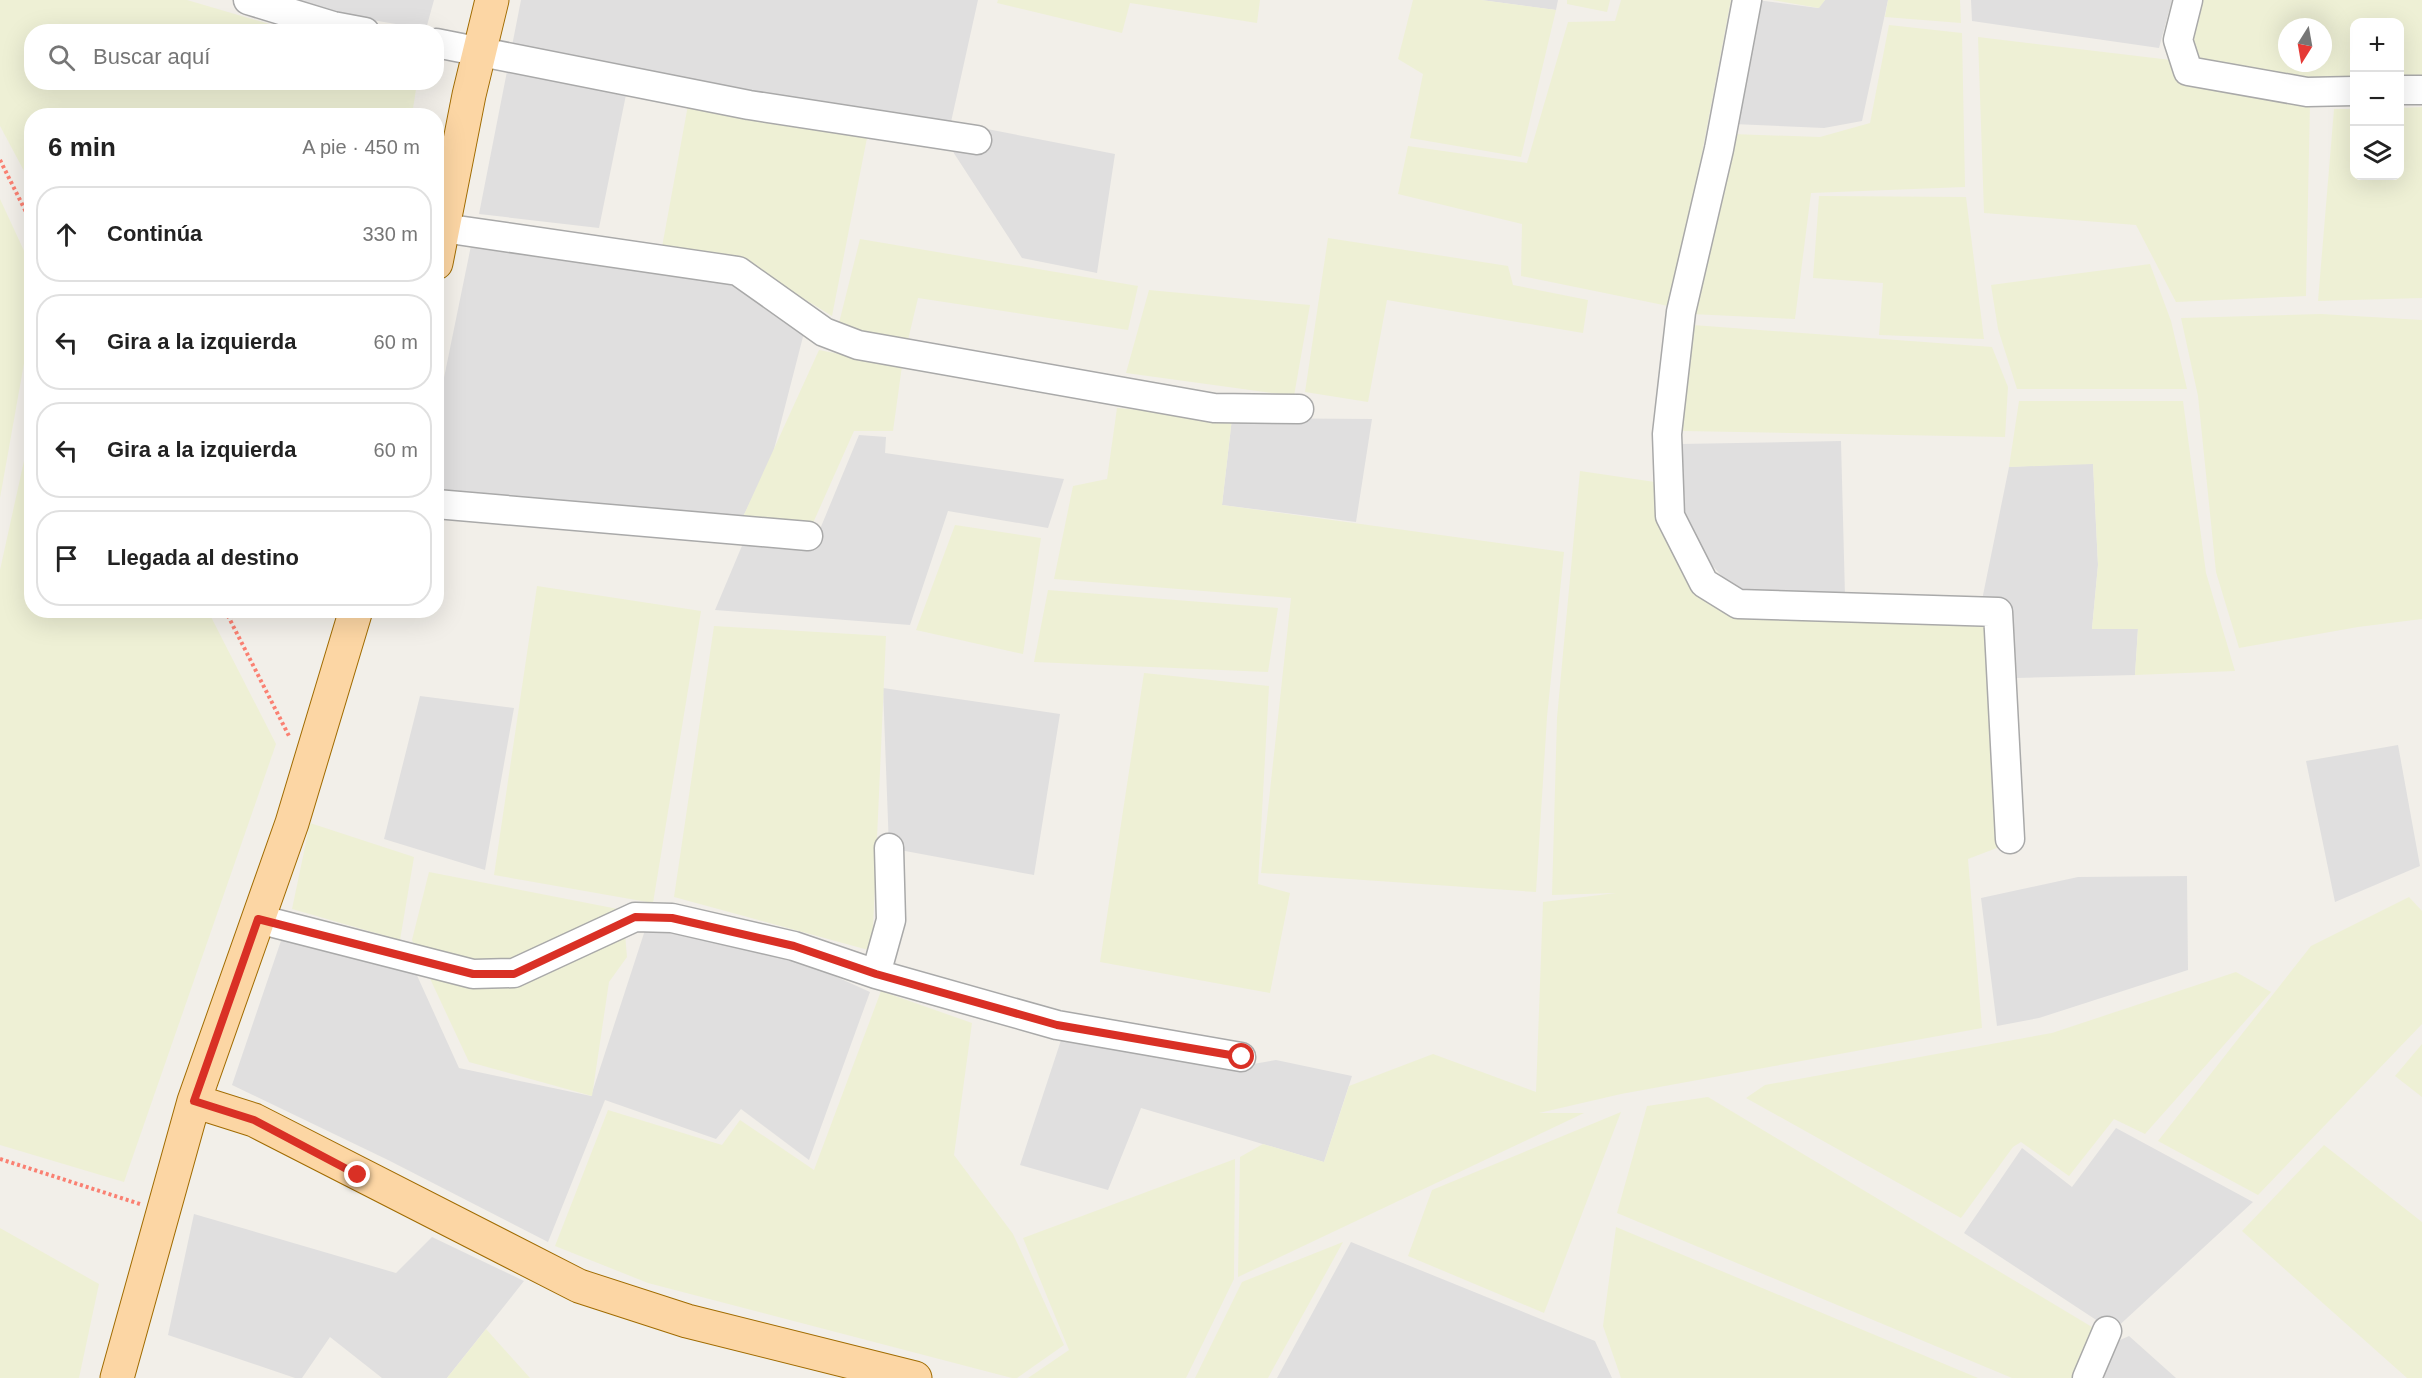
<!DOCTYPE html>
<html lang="es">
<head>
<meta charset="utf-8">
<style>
  :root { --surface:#fff; --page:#f2f2f2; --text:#222; --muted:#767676; --line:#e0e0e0 }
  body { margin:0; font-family:Arial,sans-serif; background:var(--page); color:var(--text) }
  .controls { position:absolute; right:18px; top:18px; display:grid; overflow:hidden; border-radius:12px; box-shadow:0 6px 24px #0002 }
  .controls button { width:54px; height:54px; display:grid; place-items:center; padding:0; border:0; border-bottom:2px solid var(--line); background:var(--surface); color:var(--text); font:30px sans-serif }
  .compass { position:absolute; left:2278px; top:18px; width:54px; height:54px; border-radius:50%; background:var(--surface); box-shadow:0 6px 24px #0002; rotate:191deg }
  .stop { position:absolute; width:18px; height:18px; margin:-14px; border:4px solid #d93025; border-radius:50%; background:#fff }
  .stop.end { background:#d93025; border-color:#fff; box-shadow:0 2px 6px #0008 }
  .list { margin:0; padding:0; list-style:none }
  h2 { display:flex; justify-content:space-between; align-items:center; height:78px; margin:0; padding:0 24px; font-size:26px }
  h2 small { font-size:20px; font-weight:400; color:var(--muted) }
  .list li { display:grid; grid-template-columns:39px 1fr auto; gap:18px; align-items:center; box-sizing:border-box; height:96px; margin:0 12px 12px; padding:0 12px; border:2px solid var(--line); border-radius:24px }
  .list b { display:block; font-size:22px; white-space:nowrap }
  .list em { font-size:20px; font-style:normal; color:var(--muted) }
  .icon { flex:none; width:33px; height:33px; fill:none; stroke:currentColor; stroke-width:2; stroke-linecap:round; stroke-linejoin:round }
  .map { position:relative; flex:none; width:2422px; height:1378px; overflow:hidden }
  .search { position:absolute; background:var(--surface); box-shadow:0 6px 24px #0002; left:24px; top:24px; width:420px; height:66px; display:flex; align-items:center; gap:15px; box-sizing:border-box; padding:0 21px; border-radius:24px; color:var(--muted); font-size:22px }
  .panel { position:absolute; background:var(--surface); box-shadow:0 6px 24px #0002; left:24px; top:108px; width:420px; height:510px; border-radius:24px }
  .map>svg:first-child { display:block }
</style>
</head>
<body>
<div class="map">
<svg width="2422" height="1378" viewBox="0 0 2422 1378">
  <rect width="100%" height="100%" fill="#f2efe9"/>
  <!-- residential -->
  <path fill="#e0dfdf" d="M298,0H434L426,29L336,14Z
    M521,0H978L951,122L1115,154L1097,273L1022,258L946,141L630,75L599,228L479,214Z
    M1481,0H1558L1556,10Z
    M1757,0L1818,8L1825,0H1888L1862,121L1824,128L1733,124Z
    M1971,0H2172L2159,48L1972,21Z
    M474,231L735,282L805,329L772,457L742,519L437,489V412Z
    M1232,418L1372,419L1356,522L1222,505Z
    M859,435L886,437L885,453L1064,479L1048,528L948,511L910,625L715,610L744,541L813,546Z
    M1841,441L1845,596L1739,595L1699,551L1676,495L1680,444Z
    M2093,463L2098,565L2092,629L2138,628L2135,675L2017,678L2011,606L1981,605L2009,467Z
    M883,688L1060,714L1034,875L889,848Z
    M420,696L514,708L485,870L384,839Z
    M2398,745L2420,866L2335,902L2306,761Z
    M2187,876L2188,970L2039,1018L1997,1026L1981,898L2078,877Z
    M646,927L788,955L870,992L809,1160L741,1109L716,1139L605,1100L548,1242L388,1160L232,1085L285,929L410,960L459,1068L591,1096Z
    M1064,1031L1236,1067L1276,1060L1352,1076L1324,1162L1141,1108L1108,1190L1020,1165Z
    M2116,1128L2253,1202L2113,1331L1964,1233L2022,1148L2072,1187Z
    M194,1214L396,1273L432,1237L524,1281L447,1378H382L330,1337L302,1378H295L168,1335Z
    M1351,1242L1595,1341L1612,1378H1277Z
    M2129,1336L2176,1378H2094L2109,1345Z"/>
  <!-- farmland -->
  <path fill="#eef0d5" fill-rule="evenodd" d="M0,0H187L293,31L32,32V82L417,83L412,115L32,116L31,184L0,126Z
    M998,0H1260L1257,23L1130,3L1122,33L997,3Z
    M1413,0H1481L1556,10L1521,157L1410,138L1423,74L1398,59Z
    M1567,0H1610L1607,12L1567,4Z
    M1621,0H1731L1673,307L1521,276L1522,224L1398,194L1408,146L1527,163L1568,22L1615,21Z
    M1772,0H1825L1819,8Z
    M1888,0H1960L1961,23L1885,17Z
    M2202,0H2422V80L2400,81V22H2354V82L2327,83L2193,60L2190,33ZM2287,27H2323V63H2287Z
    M1889,25L1962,33L1965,187L1811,193L1795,319L1691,314L1732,134L1820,137L1870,123Z
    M1978,37L2171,60L2310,102L2306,296L2176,302L2136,225L1984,213Z
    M688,105L867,138L832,316L750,266L662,247Z
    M2422,107V298L2318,301L2334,109H2354V176H2400V108Z
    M1819,196L1966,197L1984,339L1879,335L1883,283L1813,278Z
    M0,199L32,268L31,324L0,498Z
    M1328,238L1508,266L1513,285L1588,300L1583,333L1387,300L1368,402L1305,392Z
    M860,239L1138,286L1128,330L918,298L908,340L838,327Z
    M2150,264L2171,321L2187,389H2017L1998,329L1991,285Z
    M1149,290L1310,305L1294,396L1126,373Z
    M2321,314L2422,320V619L2358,627L2239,648L2216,572L2198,396L2181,318Z
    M1693,325L1992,347L2008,387L2005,437L1683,431L1685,368Z
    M819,350L902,366L893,431H854L813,523L742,519Z
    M2019,401H2183L2206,573L2235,671L2135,675L2138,629H2092L2098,565L2093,464L2009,467Z
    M1117,408L1232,418L1222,505L1564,552L1547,717L1536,892L1261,873L1291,598L1054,579L1073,486L1107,479Z
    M31,429L32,610L208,611L276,744L124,1182L0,1145V570Z
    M1580,471L1655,482L1664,533L1707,602L1728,613L1989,622L2002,846L1968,859L1982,1028L1621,1094L1539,1113H1584L1238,1277L1240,1157L1263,1144L1324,1162L1349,1086L1433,1054L1536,1092L1543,902L1616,893L1552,895L1557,718Z
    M955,525L1041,538L1023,654L916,630Z
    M537,586L701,611L653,903L494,875Z
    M1048,590L1278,608L1268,672L1034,662Z
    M714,626L886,636L872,951L674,897Z
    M1144,673L1269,686L1258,884L1290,893L1270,993L1100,962Z
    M310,823L414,857L400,940L292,909Z
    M429,872L623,910L627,957L609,982L592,1096L469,1062L412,940Z
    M2409,897L2422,911V1024L2258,1195L2158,1141L2311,946Z
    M2236,972L2271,992L2145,1134L2114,1119L2069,1176L2021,1142L2013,1147L1961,1218L1746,1098L1765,1085L2052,1033Z
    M881,991L972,1023L954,1155L1013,1234L1064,1345L1017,1378H1012L648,1283L555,1246L608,1110L722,1145L740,1120L814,1170Z
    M2422,1044V1097L2395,1076Z
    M1708,1097L2097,1330L2073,1378H2012L1617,1213L1647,1106Z
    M1621,1112L1544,1313L1408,1256L1432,1190Z
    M2324,1145L2422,1222V1378H2407L2242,1231Z
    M1235,1159L1234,1279L1186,1378H1028L1069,1350L1023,1238Z
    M1616,1227L1978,1378H1621L1603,1326Z
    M0,1228L99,1284L79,1378H0Z
    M1343,1242L1268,1378H1195L1242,1282Z
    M486,1329L530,1378H447Z"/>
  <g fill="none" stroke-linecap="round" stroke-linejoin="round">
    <defs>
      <path id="minor" d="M248,0L333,26L365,32
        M1747,0L1719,149L1681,312L1667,434L1670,516L1704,583L1738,604L1998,612L2010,839
        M2188,0L2178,40L2188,71L2307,92L2354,91
        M436,43L749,105L977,140
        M2400,90H2422
        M443,228L738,271L824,332L858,345L1214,408L1299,409
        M436,504L808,536
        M258,919L473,974L514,973L635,917L672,918L794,946L876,974L1057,1025L1241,1057
        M876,974L891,920L889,848
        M2087,1378L2107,1331"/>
      <path id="major" d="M436,263L469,95L492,0
        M194,1101L254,1120L579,1286L687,1321L915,1378
        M117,1378L194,1101L292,823L356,610"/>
    </defs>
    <!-- minor casing -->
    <use href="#minor" stroke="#a9a9a9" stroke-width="31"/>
    <!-- major casing -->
    <use href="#major" stroke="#a06b00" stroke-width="35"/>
    <!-- path -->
    <path stroke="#fa8072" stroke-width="4" stroke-dasharray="3 3" stroke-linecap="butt" d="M0,160L32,224
      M225,610L290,738
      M0,1159L140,1204"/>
    <!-- minor -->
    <use href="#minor" stroke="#fff" stroke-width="28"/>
    <!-- major -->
    <use href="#major" stroke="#fcd6a4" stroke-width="33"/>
  </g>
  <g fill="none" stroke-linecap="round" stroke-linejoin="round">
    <!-- route -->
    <path stroke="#d93025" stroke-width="8" d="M358,1175L254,1120L194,1101L258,919L473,974H514L635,917L672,918L794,946L876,974L1057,1025L1242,1057"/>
  </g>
</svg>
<div class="controls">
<button>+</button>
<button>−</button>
<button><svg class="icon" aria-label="layers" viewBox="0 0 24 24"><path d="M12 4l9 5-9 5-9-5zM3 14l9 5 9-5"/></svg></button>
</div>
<svg class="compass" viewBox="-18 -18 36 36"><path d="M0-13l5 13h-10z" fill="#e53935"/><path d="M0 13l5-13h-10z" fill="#767676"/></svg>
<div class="stop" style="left:1242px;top:1057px"></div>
<div class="stop end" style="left:358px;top:1175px"></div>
<div class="search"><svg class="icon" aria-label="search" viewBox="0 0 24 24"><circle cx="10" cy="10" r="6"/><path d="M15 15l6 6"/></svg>Buscar aquí</div>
<section class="panel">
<h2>6 min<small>A pie · 450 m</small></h2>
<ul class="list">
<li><svg class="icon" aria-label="ahead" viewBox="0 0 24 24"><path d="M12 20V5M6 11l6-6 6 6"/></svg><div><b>Continúa</b></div><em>330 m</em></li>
<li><svg class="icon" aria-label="left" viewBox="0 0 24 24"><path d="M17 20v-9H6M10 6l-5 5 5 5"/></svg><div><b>Gira a la izquierda</b></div><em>60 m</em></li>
<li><svg class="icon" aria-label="left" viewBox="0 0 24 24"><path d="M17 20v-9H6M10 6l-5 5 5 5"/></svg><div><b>Gira a la izquierda</b></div><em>60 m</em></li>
<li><svg class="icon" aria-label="arrive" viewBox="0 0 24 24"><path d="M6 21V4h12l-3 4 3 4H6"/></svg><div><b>Llegada al destino</b></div></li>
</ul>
</section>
</div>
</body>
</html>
